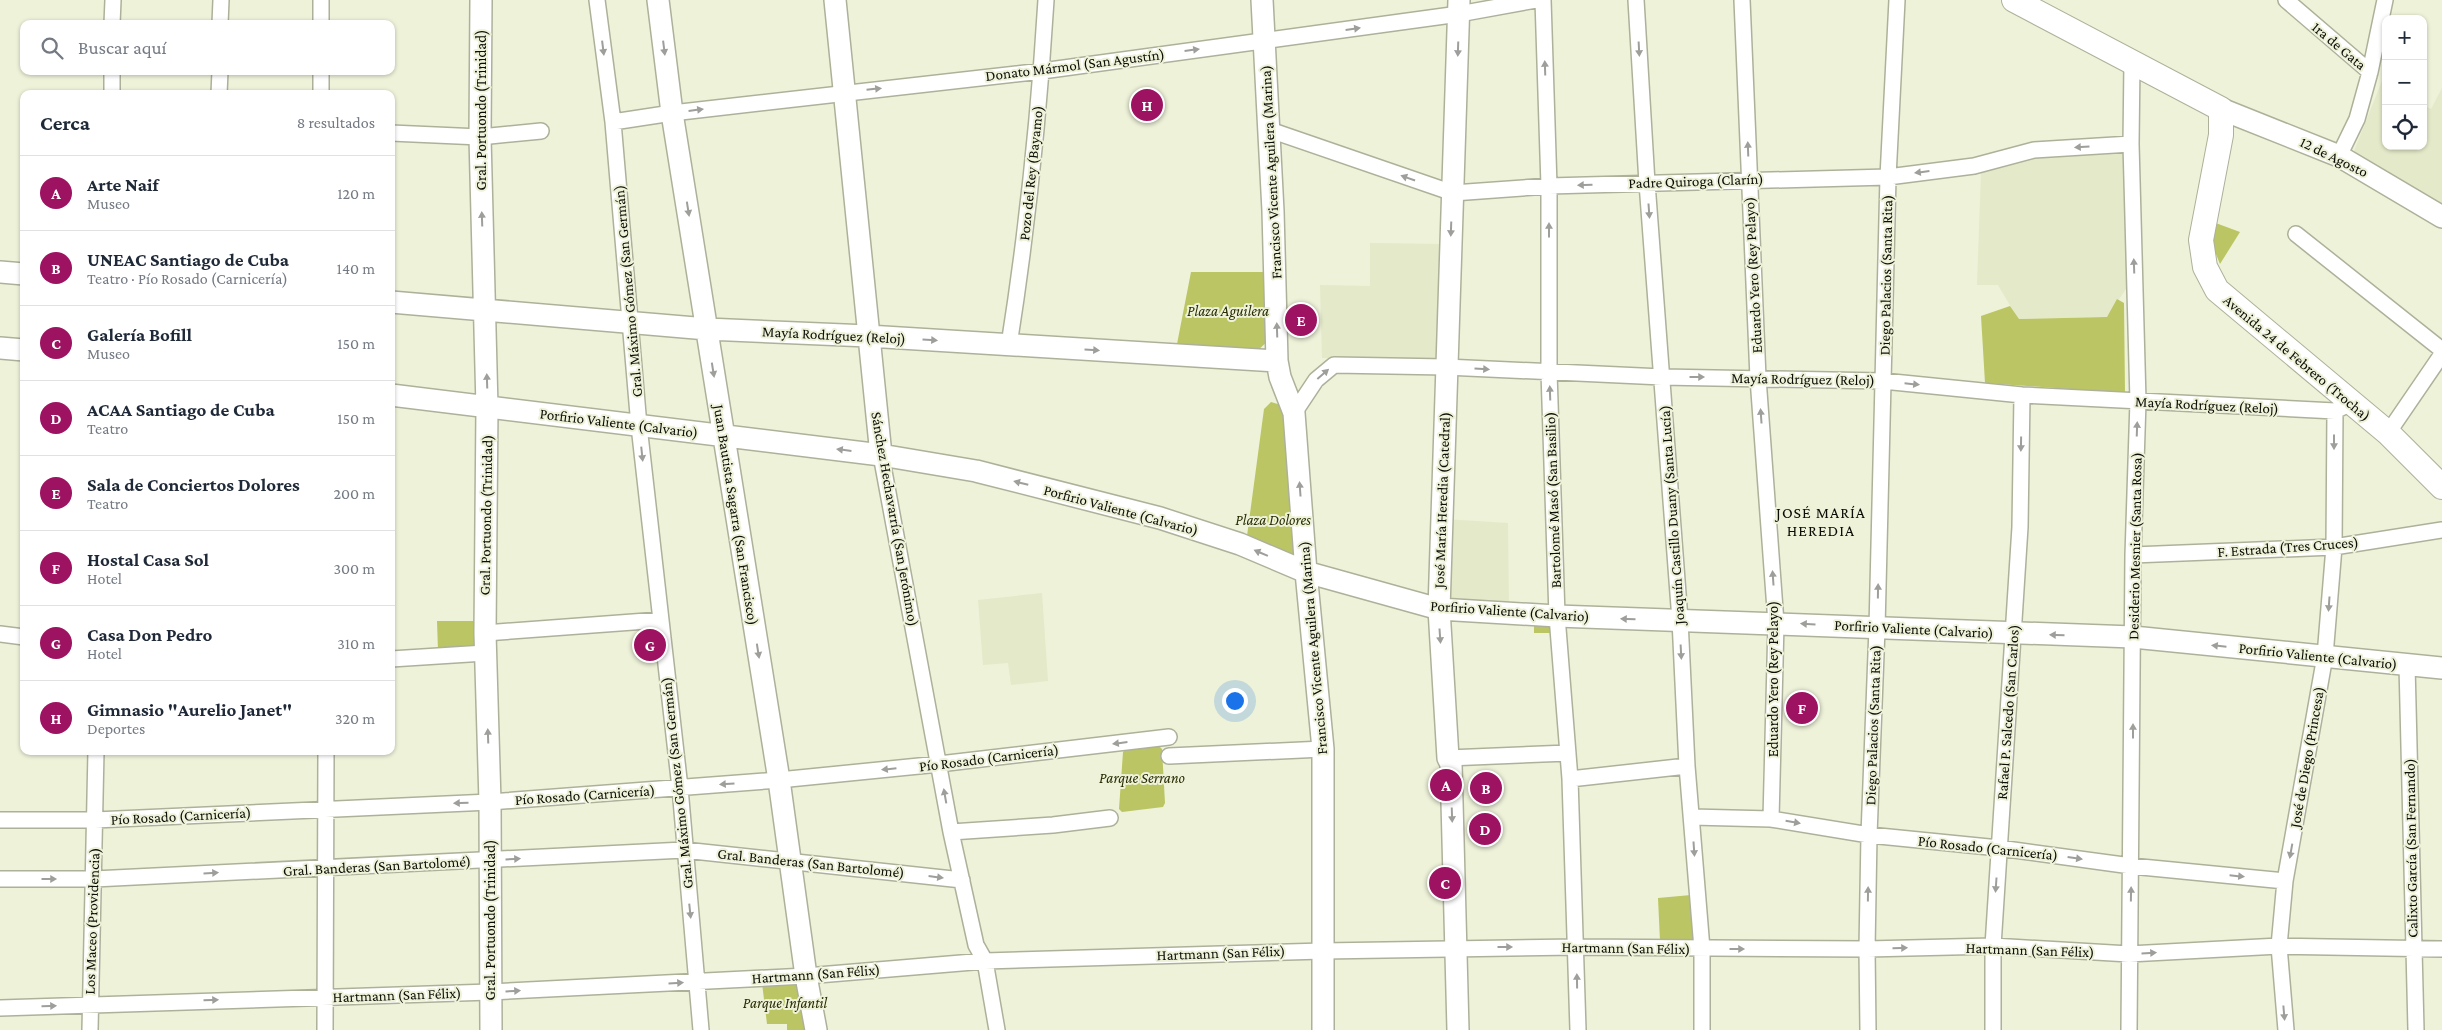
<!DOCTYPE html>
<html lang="es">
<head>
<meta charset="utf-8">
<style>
  :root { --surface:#fff; --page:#f6f6f7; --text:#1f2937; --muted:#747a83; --line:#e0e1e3; --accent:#9d1261 }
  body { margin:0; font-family:"Crimson Pro",serif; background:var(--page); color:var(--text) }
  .controls { position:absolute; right:15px; top:15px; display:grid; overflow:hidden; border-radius:10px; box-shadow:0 1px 4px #0004 }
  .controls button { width:45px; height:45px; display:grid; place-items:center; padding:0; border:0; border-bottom:1px solid var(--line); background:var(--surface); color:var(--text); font:25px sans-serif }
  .you { position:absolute; left:1234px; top:700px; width:18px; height:18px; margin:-12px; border:4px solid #fff; border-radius:50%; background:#1a73e8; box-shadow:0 0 0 8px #1a73e833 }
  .badge { display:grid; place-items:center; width:32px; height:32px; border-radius:50%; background:var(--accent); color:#fff; font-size:16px; font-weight:700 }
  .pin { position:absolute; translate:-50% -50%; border:2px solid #fff; box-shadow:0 1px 5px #0006 }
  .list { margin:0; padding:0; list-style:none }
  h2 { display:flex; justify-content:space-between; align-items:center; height:65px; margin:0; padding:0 20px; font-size:21px }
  h2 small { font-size:16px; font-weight:400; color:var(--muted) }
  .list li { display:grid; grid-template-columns:32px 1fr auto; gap:15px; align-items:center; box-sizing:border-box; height:75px; padding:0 20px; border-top:1px solid var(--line) }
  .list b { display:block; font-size:19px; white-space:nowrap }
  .list p { margin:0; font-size:16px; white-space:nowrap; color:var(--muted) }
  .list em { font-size:16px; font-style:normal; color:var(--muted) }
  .icon { flex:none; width:28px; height:28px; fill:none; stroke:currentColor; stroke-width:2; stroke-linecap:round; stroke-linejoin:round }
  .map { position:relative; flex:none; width:2442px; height:1030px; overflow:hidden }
  .search { position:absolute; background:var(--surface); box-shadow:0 1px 4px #0004; left:20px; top:20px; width:375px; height:55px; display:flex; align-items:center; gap:12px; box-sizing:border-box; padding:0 18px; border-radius:10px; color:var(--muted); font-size:19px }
  .panel { position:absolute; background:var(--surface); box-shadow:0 1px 4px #0004; left:20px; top:90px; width:375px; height:665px; border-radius:10px }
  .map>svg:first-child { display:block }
</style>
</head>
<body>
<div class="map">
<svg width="2442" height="1030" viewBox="0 0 2442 1030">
  <rect width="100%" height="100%" fill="#eef2d9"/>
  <!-- built -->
  <path fill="#e4e9c9" d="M2382,81L2386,84V146H2423V105L2431,109L2442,88V209L2352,156Z
    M2126,154V289L2107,317L2018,319L1998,285H1977L1981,173L2036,155Z
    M1370,243L1441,244L1439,359L1322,358L1320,285L1370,286Z
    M1444,519L1508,523L1509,611L1444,606Z
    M1042,593L1048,681L1011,685L1008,663L983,665L978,600Z"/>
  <!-- green -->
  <path fill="#bbc563" d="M2213,222L2240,232L2220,264L2211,242Z
    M1191,272H1269L1270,339L1256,352L1177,344Z
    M2117,299L2124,303L2125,393L1985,383L1981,316L2010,306L2019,319L2107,317Z
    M1271,402L1281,405L1288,416L1298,556L1247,536L1264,409Z
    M437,621H479L480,650L438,651Z
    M1534,623H1554L1555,633H1534Z
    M1159,746L1162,749L1165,803L1163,807L1122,812L1119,809L1123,752L1125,750Z
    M1691,895L1695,942L1660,941L1658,898Z
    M802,981L809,1030H787V1024H767L762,983Z"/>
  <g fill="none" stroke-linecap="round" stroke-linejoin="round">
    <defs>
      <path id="street" d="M321,0V24
        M597,0L613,122L639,426L680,788L701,1030
        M1543,0L1549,186V372L1557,616L1570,779L1578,1030
        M1636,0L1647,183L1680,620L1687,766L1702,949V1030
        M1742,0L1758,378L1776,623L1771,819
        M2286,0L2370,72
        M112,24L113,0
        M220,24L221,0
        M321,71V94
        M112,94V71
        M219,94L220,71
        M613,122L672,113L1042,71L1459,14L1536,0
        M1270,130L1453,193L1549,186L1888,177L1974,166L2034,150L2131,144
        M391,133L480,137L541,131
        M2339,156L2357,119L2370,72L2385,0
        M2296,234L2442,350
        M1009,345C1027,231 1039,115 1046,0
        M1294,413L1316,380L1334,365L1446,367L1662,377L1883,381L2022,395L2335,411
        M2388,433L2442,354
        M881,455L951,832L976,945L985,961L997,1030
        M2133,555L2334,547L2442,530
        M485,633L660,620
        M0,634L24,637
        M391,659L485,653
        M2407,665L2416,1030
        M1169,756L1323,749
        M1448,758L1568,753
        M1570,779L1687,766
        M1692,817L1771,819L1869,835L1999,848L2131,866L2285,881
        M0,820H95L490,802L779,780L939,764L1169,737
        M951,832L1053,825L1110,818
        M0,879H94L684,850L962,880
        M0,1008L490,992L806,976L985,961L1323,951L1576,947L1867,949L1993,946L2129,954L2279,946L2442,949
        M90,1030L96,751
        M325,1030L326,751
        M1868,1030L1867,949L1869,835L1877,628L1888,177L1897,0
        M1993,1030V946L2020,527L2022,395
        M2129,1030L2133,555L2138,401L2131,144L2132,62
        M2286,1030L2279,946L2285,881L2325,656L2334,547L2335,411L2343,407"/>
      <path id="secondary" d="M481,0L480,137L487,407L485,633L490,802L491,1030
        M658,0L672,113L779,780L806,976L816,1030
        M835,0L881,455
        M1262,0L1273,211L1277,361L1280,377L1294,413L1306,572L1323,749V1030
        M2221,109L2339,156L2442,217
        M0,272L24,274
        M391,302L707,329L868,336L1277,361
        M0,348L24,350
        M391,395L881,455L976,471L1160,518L1240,544L1306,572L1439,609L1557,616L2133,637L2442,668
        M1458,1030L1451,764L1448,758L1439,609L1459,0"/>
      <path id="primary" d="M2014,0L2221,109V135L2201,240L2205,267L2217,290L2388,433L2442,487"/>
    </defs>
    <!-- street casing -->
    <use href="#street" stroke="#aeb19a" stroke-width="18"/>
    <!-- secondary casing -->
    <use href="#secondary" stroke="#aeb19a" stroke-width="24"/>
    <!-- primary casing -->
    <use href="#primary" stroke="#aeb19a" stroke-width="26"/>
    <!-- street -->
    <use href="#street" stroke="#fff" stroke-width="15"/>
    <!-- secondary -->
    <use href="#secondary" stroke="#fff" stroke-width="21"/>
    <!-- primary -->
    <use href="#primary" stroke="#fff" stroke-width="24"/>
  </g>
  <!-- one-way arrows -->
  <defs><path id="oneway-solid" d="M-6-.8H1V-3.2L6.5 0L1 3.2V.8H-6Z" transform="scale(1.25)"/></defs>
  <g fill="#9e9e9b">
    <use href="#oneway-solid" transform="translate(1353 29) rotate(-8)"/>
    <use href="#oneway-solid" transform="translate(603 48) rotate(83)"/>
    <use href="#oneway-solid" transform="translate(664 48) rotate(83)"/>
    <use href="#oneway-solid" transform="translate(1458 49) rotate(92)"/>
    <use href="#oneway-solid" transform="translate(1639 49) rotate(87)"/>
    <use href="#oneway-solid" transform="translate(1192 50) rotate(-7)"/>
    <use href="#oneway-solid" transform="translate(1545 68) rotate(-92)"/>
    <use href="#oneway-solid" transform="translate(874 89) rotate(-6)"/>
    <use href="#oneway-solid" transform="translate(696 110) rotate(-7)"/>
    <use href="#oneway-solid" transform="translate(2082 147) rotate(177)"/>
    <use href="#oneway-solid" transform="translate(1748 149) rotate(-92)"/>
    <use href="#oneway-solid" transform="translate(1922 172) rotate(173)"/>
    <use href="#oneway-solid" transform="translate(1408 178) rotate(-161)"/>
    <use href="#oneway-solid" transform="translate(1585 185) rotate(178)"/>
    <use href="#oneway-solid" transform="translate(688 209) rotate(81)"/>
    <use href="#oneway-solid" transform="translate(1649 211) rotate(86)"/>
    <use href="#oneway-solid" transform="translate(482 219) rotate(-92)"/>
    <use href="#oneway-solid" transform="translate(1451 229) rotate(92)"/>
    <use href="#oneway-solid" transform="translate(1549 230) rotate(-90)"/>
    <use href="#oneway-solid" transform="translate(2134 266) rotate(-92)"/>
    <use href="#oneway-solid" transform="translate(1277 330) rotate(-92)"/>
    <use href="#oneway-solid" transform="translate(930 340) rotate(3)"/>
    <use href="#oneway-solid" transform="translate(1092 350) rotate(4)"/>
    <use href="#oneway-solid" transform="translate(1482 369) rotate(3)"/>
    <use href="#oneway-solid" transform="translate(713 370) rotate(81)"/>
    <use href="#oneway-solid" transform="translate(1323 374) rotate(-41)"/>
    <use href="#oneway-solid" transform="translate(1697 377)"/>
    <use href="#oneway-solid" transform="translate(487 381) rotate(-92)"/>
    <use href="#oneway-solid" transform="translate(1912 384) rotate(6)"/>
    <use href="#oneway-solid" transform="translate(1550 393) rotate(-92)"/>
    <use href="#oneway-solid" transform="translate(1761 416) rotate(-94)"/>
    <use href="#oneway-solid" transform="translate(2137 429) rotate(-88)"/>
    <use href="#oneway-solid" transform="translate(2334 442) rotate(90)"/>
    <use href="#oneway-solid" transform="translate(2021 444) rotate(91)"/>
    <use href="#oneway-solid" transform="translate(844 450) rotate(-173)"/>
    <use href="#oneway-solid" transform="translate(642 454) rotate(84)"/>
    <use href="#oneway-solid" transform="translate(1021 483) rotate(-166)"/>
    <use href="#oneway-solid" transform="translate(1300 489) rotate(-94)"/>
    <use href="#oneway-solid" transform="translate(1261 553) rotate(-157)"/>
    <use href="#oneway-solid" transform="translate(1773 578) rotate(-94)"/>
    <use href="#oneway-solid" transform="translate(1878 591) rotate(-89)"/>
    <use href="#oneway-solid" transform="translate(2329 604) rotate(94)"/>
    <use href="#oneway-solid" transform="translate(1628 619) rotate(-178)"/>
    <use href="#oneway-solid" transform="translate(1808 624) rotate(-177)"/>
    <use href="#oneway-solid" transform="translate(2057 635) rotate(-179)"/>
    <use href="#oneway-solid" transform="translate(1440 636) rotate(86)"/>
    <use href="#oneway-solid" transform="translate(2219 646) rotate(-174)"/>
    <use href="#oneway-solid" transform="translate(758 651) rotate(81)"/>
    <use href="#oneway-solid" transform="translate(1681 652) rotate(87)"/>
    <use href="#oneway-solid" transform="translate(2133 731) rotate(-90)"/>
    <use href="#oneway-solid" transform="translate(488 736) rotate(-92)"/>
    <use href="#oneway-solid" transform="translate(1120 743) rotate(173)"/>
    <use href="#oneway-solid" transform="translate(889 769) rotate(174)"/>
    <use href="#oneway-solid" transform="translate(727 784) rotate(176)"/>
    <use href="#oneway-solid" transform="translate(945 796) rotate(-100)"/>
    <use href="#oneway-solid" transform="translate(461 803) rotate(178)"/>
    <use href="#oneway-solid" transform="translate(1452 815) rotate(88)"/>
    <use href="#oneway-solid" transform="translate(1793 822) rotate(10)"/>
    <use href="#oneway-solid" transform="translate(1694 849) rotate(86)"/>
    <use href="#oneway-solid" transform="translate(2291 851) rotate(100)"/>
    <use href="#oneway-solid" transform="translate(2075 858) rotate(8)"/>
    <use href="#oneway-solid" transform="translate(513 859) rotate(-3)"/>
    <use href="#oneway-solid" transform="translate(211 873) rotate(-3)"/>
    <use href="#oneway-solid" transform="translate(2237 876) rotate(6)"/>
    <use href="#oneway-solid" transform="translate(936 877) rotate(7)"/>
    <use href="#oneway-solid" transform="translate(49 879)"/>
    <use href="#oneway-solid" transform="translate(1996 885) rotate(94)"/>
    <use href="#oneway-solid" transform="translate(1868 894) rotate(-89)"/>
    <use href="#oneway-solid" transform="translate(2131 894) rotate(-89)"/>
    <use href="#oneway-solid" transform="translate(690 911) rotate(84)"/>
    <use href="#oneway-solid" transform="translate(1505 947)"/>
    <use href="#oneway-solid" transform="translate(1900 948) rotate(-1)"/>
    <use href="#oneway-solid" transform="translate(1737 949)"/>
    <use href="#oneway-solid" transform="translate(2149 953) rotate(-3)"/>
    <use href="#oneway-solid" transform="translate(1577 981) rotate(-91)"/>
    <use href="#oneway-solid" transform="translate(676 983) rotate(-3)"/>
    <use href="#oneway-solid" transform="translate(513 991) rotate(-3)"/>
    <use href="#oneway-solid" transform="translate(211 1000) rotate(-2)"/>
    <use href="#oneway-solid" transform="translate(49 1006) rotate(-2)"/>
    <use href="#oneway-solid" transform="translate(2284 1013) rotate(85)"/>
  </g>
  <g text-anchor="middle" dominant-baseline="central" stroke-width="4" stroke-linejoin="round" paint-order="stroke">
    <!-- street labels -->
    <g font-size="15" fill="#0c0d06" stroke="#eef2d9">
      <text transform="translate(2339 46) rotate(40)">1ra de Gata</text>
      <text transform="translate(1075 65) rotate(-7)">Donato Mármol (San Agustín)</text>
      <text transform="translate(481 110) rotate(-90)">Gral. Portuondo (Trinidad)</text>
      <text transform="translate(2334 157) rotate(26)">12 de Agosto</text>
      <text transform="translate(1271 172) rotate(-93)">Francisco Vicente Aguilera (Marina)</text>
      <text transform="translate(1031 173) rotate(-84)">Pozo del Rey (Bayamo)</text>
      <text transform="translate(1696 181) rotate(-2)">Padre Quiroga (Clarín)</text>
      <text transform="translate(1753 275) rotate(-93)">Eduardo Yero (Rey Pelayo)</text>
      <text transform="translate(1886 275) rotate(-89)">Diego Palacios (Santa Rita)</text>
      <text transform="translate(628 291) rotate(-95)">Gral. Máximo Gómez (San Germán)</text>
      <text transform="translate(834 335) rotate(3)">Mayía Rodríguez (Reloj)</text>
      <text transform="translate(2297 358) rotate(40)">Avenida 24 de Febrero (Trocha)</text>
      <text transform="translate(1803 379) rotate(1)">Mayía Rodríguez (Reloj)</text>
      <text transform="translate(2207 405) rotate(3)">Mayía Rodríguez (Reloj)</text>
      <text transform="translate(619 423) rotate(7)">Porfirio Valiente (Calvario)</text>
      <text transform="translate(1442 500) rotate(-88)">José María Heredia (Catedral)</text>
      <text transform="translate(1553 500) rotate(-92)">Bartolomé Masó (San Basilio)</text>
      <text transform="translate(1121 510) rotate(15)">Porfirio Valiente (Calvario)</text>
      <text transform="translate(486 515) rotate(-89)">Gral. Portuondo (Trinidad)</text>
      <text transform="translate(736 515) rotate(81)">Juan Bautista Sagarra (San Francisco)</text>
      <text transform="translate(1672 515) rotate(-94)">Joaquín Castillo Duany (Santa Lucía)</text>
      <text transform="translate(895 519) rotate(80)">Sánchez Hechavarría (San Jerónimo)</text>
      <text transform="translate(2135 546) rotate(-89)">Desiderio Mesnier (Santa Rosa)</text>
      <text transform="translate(2288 547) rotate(-4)">F. Estrada (Tres Cruces)</text>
      <text transform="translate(1510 611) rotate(4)">Porfirio Valiente (Calvario)</text>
      <text transform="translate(1914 629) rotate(3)">Porfirio Valiente (Calvario)</text>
      <text transform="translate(1313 648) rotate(-95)">Francisco Vicente Aguilera (Marina)</text>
      <text transform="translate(2318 656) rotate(6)">Porfirio Valiente (Calvario)</text>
      <text transform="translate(1773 679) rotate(-90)">Eduardo Yero (Rey Pelayo)</text>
      <text transform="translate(2008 712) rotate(-86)">Rafael P. Salcedo (San Carlos)</text>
      <text transform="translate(1873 725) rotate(-88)">Diego Palacios (Santa Rita)</text>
      <text transform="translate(2307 757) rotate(-80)">José de Diego (Princesa)</text>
      <text transform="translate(989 758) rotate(-7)">Pío Rosado (Carnicería)</text>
      <text transform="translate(677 783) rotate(-96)">Gral. Máximo Gómez (San Germán)</text>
      <text transform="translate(585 795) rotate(-4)">Pío Rosado (Carnicería)</text>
      <text transform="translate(181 816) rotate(-3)">Pío Rosado (Carnicería)</text>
      <text transform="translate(1988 848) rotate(6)">Pío Rosado (Carnicería)</text>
      <text transform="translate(2411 848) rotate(-91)">Calixto García (San Fernando)</text>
      <text transform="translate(811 863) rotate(6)">Gral. Banderas (San Bartolomé)</text>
      <text transform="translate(377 866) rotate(-3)">Gral. Banderas (San Bartolomé)</text>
      <text transform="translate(490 920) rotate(-90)">Gral. Portuondo (Trinidad)</text>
      <text transform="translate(92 921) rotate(-88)">Los Maceo (Providencia)</text>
      <text transform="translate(1626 948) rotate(1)">Hartmann (San Félix)</text>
      <text transform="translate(2030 950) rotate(2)">Hartmann (San Félix)</text>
      <text transform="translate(1221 953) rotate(-2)">Hartmann (San Félix)</text>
      <text transform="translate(816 974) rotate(-4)">Hartmann (San Félix)</text>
      <text transform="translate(397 995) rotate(-2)">Hartmann (San Félix)</text>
    </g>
    <!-- park labels -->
    <g font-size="15" font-style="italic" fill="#292c02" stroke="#eef2d9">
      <text x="1228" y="311">Plaza Aguilera</text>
      <text x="1273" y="520">Plaza Dolores</text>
      <text x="1142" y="778">Parque Serrano</text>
      <text x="785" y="1003">Parque Infantil</text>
    </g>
    <!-- neighbourhood labels -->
    <g font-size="16" letter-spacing="1" fill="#0c0d06" stroke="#eef2d9">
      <text x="1821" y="512">JOSÉ MARÍA<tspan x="1821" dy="18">HEREDIA</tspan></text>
    </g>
  </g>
</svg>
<div class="controls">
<button>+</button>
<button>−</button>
<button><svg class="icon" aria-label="locate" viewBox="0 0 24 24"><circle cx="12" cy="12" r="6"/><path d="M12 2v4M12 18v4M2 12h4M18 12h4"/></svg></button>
</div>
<div class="you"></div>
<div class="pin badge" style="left:1446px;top:785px">A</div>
<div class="pin badge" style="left:1486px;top:788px">B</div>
<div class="pin badge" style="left:1445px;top:883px">C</div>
<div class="pin badge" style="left:1485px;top:829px">D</div>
<div class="pin badge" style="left:1301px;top:320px">E</div>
<div class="pin badge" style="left:1802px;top:708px">F</div>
<div class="pin badge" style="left:650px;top:645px">G</div>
<div class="pin badge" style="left:1147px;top:105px">H</div>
<div class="search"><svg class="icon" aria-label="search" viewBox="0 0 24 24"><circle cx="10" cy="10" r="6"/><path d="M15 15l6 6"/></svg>Buscar aquí</div>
<section class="panel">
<h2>Cerca<small>8 resultados</small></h2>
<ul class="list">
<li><span class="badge">A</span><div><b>Arte Naif</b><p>Museo</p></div><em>120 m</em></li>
<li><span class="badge">B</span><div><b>UNEAC Santiago de Cuba</b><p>Teatro · Pío Rosado (Carnicería)</p></div><em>140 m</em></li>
<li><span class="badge">C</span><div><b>Galería Bofill</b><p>Museo</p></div><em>150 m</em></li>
<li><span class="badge">D</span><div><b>ACAA Santiago de Cuba</b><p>Teatro</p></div><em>150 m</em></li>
<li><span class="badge">E</span><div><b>Sala de Conciertos Dolores</b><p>Teatro</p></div><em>200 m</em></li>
<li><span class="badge">F</span><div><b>Hostal Casa Sol</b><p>Hotel</p></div><em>300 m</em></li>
<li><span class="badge">G</span><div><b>Casa Don Pedro</b><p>Hotel</p></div><em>310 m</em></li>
<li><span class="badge">H</span><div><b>Gimnasio &quot;Aurelio Janet&quot;</b><p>Deportes</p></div><em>320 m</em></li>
</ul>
</section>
</div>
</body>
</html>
